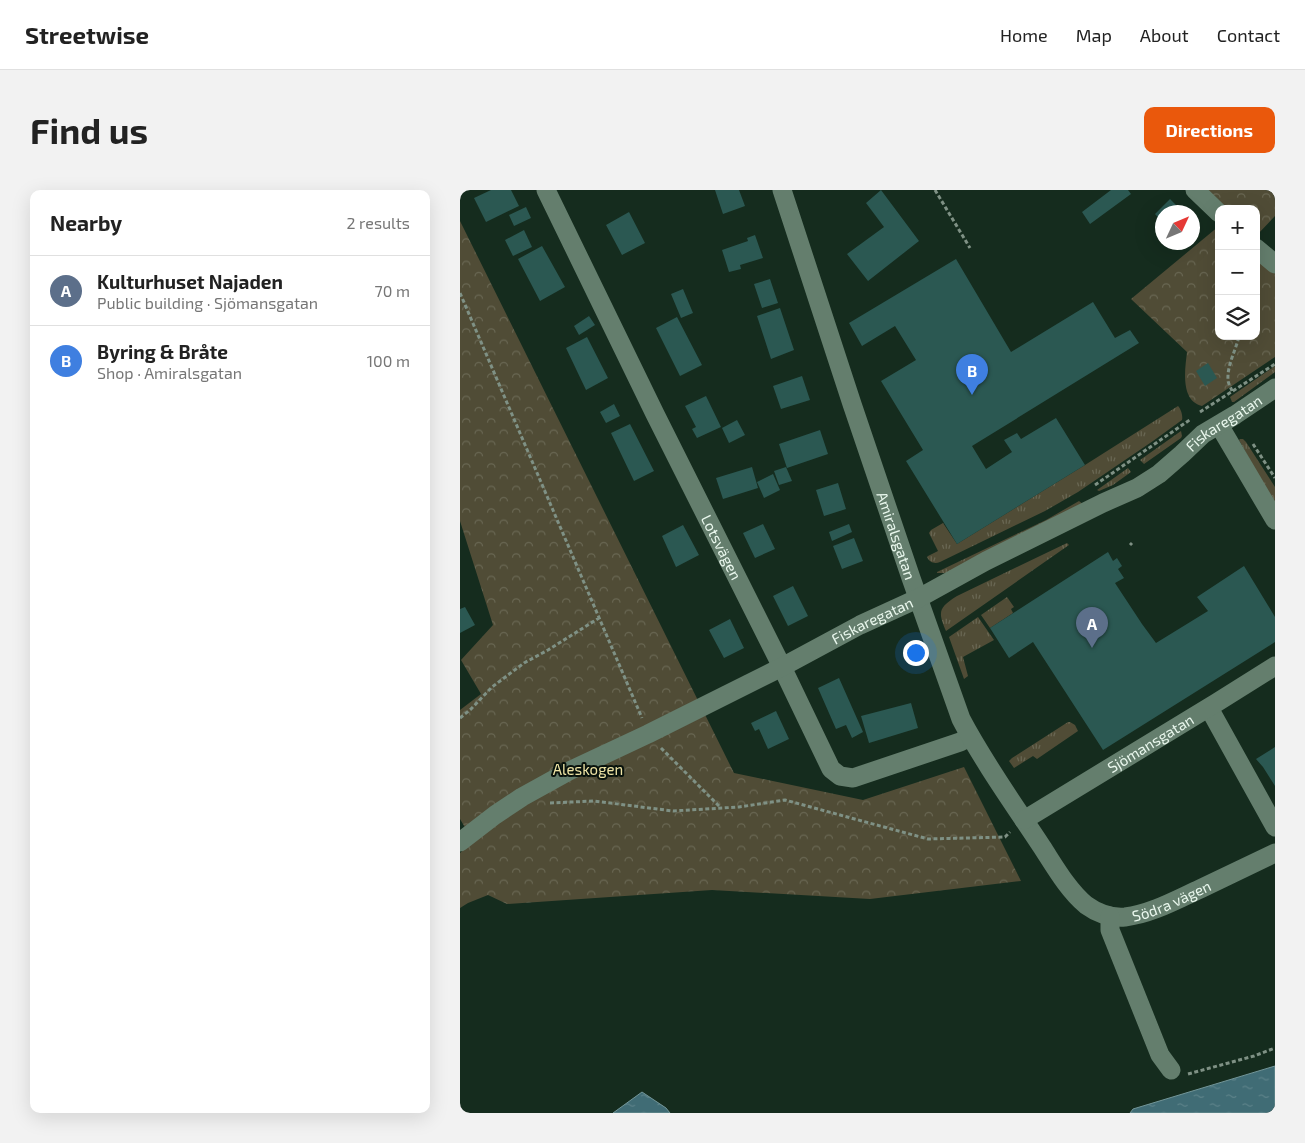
<!DOCTYPE html>
<html lang="en">
<head>
<meta charset="utf-8">
<style>
  :root { --surface:#fff; --page:#f2f2f2; --text:#222; --muted:#767676; --line:#e0e0e0; --accent:#ea580c }
  body { margin:0; font-family:"Exo 2",sans-serif; background:var(--page); color:var(--text) }
  .controls { position:absolute; right:15px; top:15px; display:grid; overflow:hidden; border-radius:10px; box-shadow:0 5px 20px #0002 }
  .controls button { width:45px; height:45px; display:grid; place-items:center; padding:0; border:0; border-bottom:1px solid var(--line); background:var(--surface); color:var(--text); font:25px sans-serif }
  .compass { position:absolute; left:695px; top:15px; width:45px; height:45px; border-radius:50%; background:var(--surface); box-shadow:0 5px 20px #0002; rotate:46deg }
  .you { position:absolute; left:455px; top:462px; width:18px; height:18px; margin:-12px; border:4px solid #fff; border-radius:50%; background:#1a73e8; box-shadow:0 0 0 8px #1a73e833 }
  .badge { display:grid; place-items:center; width:32px; height:32px; border-radius:50%; background:var(--accent); color:#fff; font-size:16px; font-weight:700 }
  .pin { position:absolute; translate:-50% -41px; filter:drop-shadow(0 1px 2px #0008) }
  .pin::after { content:''; position:absolute; top:26px; width:18px; height:15px; background:inherit; clip-path:polygon(0 0,100% 0,50% 100%) }
  .list { margin:0; padding:0; list-style:none }
  h2 { display:flex; justify-content:space-between; align-items:center; height:65px; margin:0; padding:0 20px; font-size:21px }
  h2 small { font-size:16px; font-weight:400; color:var(--muted) }
  .list li { display:grid; grid-template-columns:32px 1fr auto; gap:15px; align-items:center; box-sizing:border-box; height:70px; padding:0 20px; border-top:1px solid var(--line) }
  .list b { display:block; font-size:19px; white-space:nowrap }
  .list p { margin:0; font-size:16px; white-space:nowrap; color:var(--muted) }
  .list em { font-size:16px; font-style:normal; color:var(--muted) }
  .icon { flex:none; width:28px; height:28px; fill:none; stroke:currentColor; stroke-width:2; stroke-linecap:round; stroke-linejoin:round }
  .map { position:relative; flex:none; width:815px; height:923px; overflow:hidden; border-radius:10px }
  header { display:flex; align-items:center; gap:30px; box-sizing:border-box; height:70px; padding:0 25px; background:var(--surface); border-bottom:1px solid var(--line) }
  header strong { font-size:24px }
  nav { display:flex; gap:28px; margin-inline-start:auto; font-size:18px }
  .intro { display:flex; align-items:center; justify-content:space-between; box-sizing:border-box; height:120px; padding:0 30px }
  h1 { margin:0; font-size:35px }
  .button { padding:12px 22px; border-radius:10px; background:var(--accent); color:#fff; font-size:18px; font-weight:700 }
  main { display:flex; gap:30px; padding:0 30px }
  aside { flex:1; background:var(--surface); border-radius:10px; box-shadow:0 5px 20px #0002 }
  .map>svg:first-child { display:block }
</style>
</head>
<body>
<header>
<strong>Streetwise</strong>
<nav><a>Home</a><a>Map</a><a>About</a><a>Contact</a></nav>
</header>
<div class="intro"><h1>Find us</h1><a class="button">Directions</a></div>
<main>
<aside>
<h2>Nearby<small>2 results</small></h2>
<ul class="list">
<li><span class="badge" style="background:#5c6f8a">A</span><div><b>Kulturhuset Najaden</b><p>Public building · Sjömansgatan</p></div><em>70 m</em></li>
<li><span class="badge" style="background:#3f7fe0">B</span><div><b>Byring &amp; Bråte</b><p>Shop · Amiralsgatan</p></div><em>100 m</em></li>
</ul>
</aside>
<div class="map">
<svg width="815" height="923" viewBox="0 0 815 923">
  <defs>
    <pattern id="grass-tufts" width="24" height="20" patternUnits="userSpaceOnUse" patternTransform="scale(1.25)"><rect width="24" height="20" fill="#504c36"/><path d="M3 7l-1-3M5 7V3M7 7l1-3M15 17l-1-3M17 17v-4M19 17l1-3" fill="none" stroke="#696753"/></pattern>
    <pattern id="forest-crowns" width="20" height="18" patternUnits="userSpaceOnUse" patternTransform="scale(1.25)"><rect width="20" height="18" fill="#504c36"/><path d="M2 6a3 3 0 1 1 6 0M12 15a3 3 0 1 1 6 0" fill="none" stroke="#696753"/></pattern>
    <pattern id="water-ripples" width="26" height="14" patternUnits="userSpaceOnUse" patternTransform="scale(1.25)"><rect width="26" height="14" fill="#406c75"/><path d="M2 4q2-2 4 0t4 0M15 11q2-2 4 0t4 0" fill="none" stroke="#5c8289"/></pattern>
  </defs>
  <rect width="100%" height="100%" fill="#152c1e"/>
  <!-- grass -->
  <path fill="url(#grass-tufts)" d="M815,176V182L774,212H772L770,207Z
    M718,216C721,219 723,226 722,230L693,251L618,302L585,321L480,372C475,374 470,373 467,367L468,366L478,361L469,343L471,340L483,333L497,354L625,275Z
    M721,241L722,246L721,248L684,274L680,270Z
    M780,249H783L786,252L815,297V316L779,250Z
    M668,278L671,282L653,295L639,301L637,300Z
    M619,311L624,315L487,383H477V382L586,330Z
    M607,353L609,355L486,441C478,422 478,418 497,406Z
    M547,407L554,417L551,419L553,423L530,438L521,425Z
    M518,427L534,450L503,467L508,486L504,489L489,447Z
    M608,532H610L615,535L618,541L577,569L573,566L554,578L549,571L552,568Z"/>
  <!-- forest -->
  <path fill="url(#forest-crowns)" d="M748,0H815V26L797,45L796,19H768Z
    M0,31L274,583L403,610L504,577L561,691L410,709L252,700L47,714L28,705L8,713L0,718V663L13,651L0,629V520L21,504L1,470L33,435L0,331Z
    M759,36V146H796V67L815,83V167L742,216C720,211 725,179 727,162L671,109Z"/>
  <!-- water -->
  <path fill="url(#water-ripples)" stroke="#739699" d="M815,876V923H670L673,919Z
    M182,902L206,918L210,923H153Z"/>
  <!-- building -->
  <path fill="#2b5852" d="M31,0H51L59,16L26,32L14,8Z
    M255,0H279L285,16L263,24Z
    M421,0L459,51L408,91L387,64L424,37L406,13Z
    M651,0H668L671,4L630,34L622,22Z
    M710,9L723,22H702V32L695,24Z
    M66,17L71,28L54,36L49,25Z
    M169,22L185,53L162,65L146,35Z
    M64,40L72,57L53,66L45,50Z
    M295,45L303,68L280,75L281,79L269,82L262,60L288,51L287,48Z
    M82,56L105,97L80,111L58,69Z
    M496,69L551,162L633,112L655,148L670,140L679,153L512,256L526,279L552,262L544,250L557,243L561,249L596,228L625,275L497,354L446,271L463,260L421,191L456,170L435,136L402,156L389,133Z
    M310,89L318,113L302,118L294,94Z
    M223,99L233,123L221,128L211,104Z
    M320,118L334,160L311,169L297,126Z
    M129,126L135,135L119,145L114,136Z
    M217,127L242,175L220,186L196,138Z
    M127,147L148,188L126,200L106,158Z
    M748,173L757,188L745,196L736,181Z
    M342,186L350,210L321,219L313,196Z
    M246,206L261,237L237,248L232,239L236,237L225,216Z
    M154,214L160,226L146,233L140,222Z
    M277,230L285,245L269,253L262,238Z
    M170,234L194,281L174,291L151,243Z
    M360,240L368,264L327,278L319,254Z
    M292,277L298,298L263,309L256,288Z
    M326,277L332,291L319,295L314,281Z
    M313,284L320,300L304,308L297,292Z
    M378,293L386,319L364,326L356,300Z
    M303,334L315,359L295,368L283,343Z
    M389,334L392,342L372,351L369,342Z
    M223,335L239,365L216,377L202,346Z
    M394,348L403,371L382,379L373,356Z
    M648,362L653,371L657,368L662,376L658,379L664,388L655,393L682,434L696,453L748,421L737,407L784,376L815,427V452L643,560L573,452L549,468L530,438Z
    M333,396L348,426L328,436L313,406Z
    M5,417L15,435L0,443V419Z
    M270,429L284,458L264,468L249,440Z
    M379,488L403,542L392,548L386,535L376,539L358,498Z
    M451,513L458,538L409,553L401,526Z
    M316,521L329,549L308,559L299,539L295,541L291,533Z
    M815,557V596L803,577L796,569Z"/>
  <g fill="none" stroke-linecap="round" stroke-linejoin="round">
    <!-- path -->
    <path stroke="#7f9185" stroke-width="3" stroke-dasharray="4 2.5" stroke-linecap="butt" d="M475,0L510,58
      M0,103L182,528
      M772,201C771,198 768,193 768,190C767,175 776,160 779,146
      M740,222L815,174
      M793,254L815,288
      M635,295L731,229
      M670,355L672,353
      M0,528L11,519L32,497L64,473L88,460L139,428
      M201,558L261,618
      M90,613L134,611L213,621L279,617L325,610L468,649L545,647L550,642
      M728,884L794,866L815,858"/>
    <!-- minor -->
    <g stroke="#647e6d" stroke-width="19">
      <path id="s1" d="M86,0L195,224L322,477L371,579L380,586L393,588L500,552L510,547"/>
      <path id="s2" d="M322,0L392,214L451,388L501,529C524,573 555,616 582,657C595,677 608,700 626,715C637,723 651,728 665,727C691,724 716,710 740,699C765,687 790,675 815,663"/>
      <path d="M735,0L759,23"/>
      <path d="M796,58L815,74"/>
      <path d="M759,235L815,330"/>
      <path d="M749,518L815,637"/>
      <path id="s3" d="M564,630L756,513L815,476"/>
      <path id="s4" d="M0,652L35,625L62,607L109,581L188,544L322,477L400,435L459,408L526,371L643,313L677,298L699,284L722,264L743,244L775,225L815,198"/>
      <path d="M650,726V740L700,865L711,880"/>
    </g>
  </g>
  <g text-anchor="middle" dominant-baseline="central" stroke-width="4" stroke-linejoin="round" paint-order="stroke">
    <!-- street labels -->
    <g font-size="15" fill="#eaf8ee" stroke="#08120c">
      <text stroke="none"><textPath href="#s4" startOffset="874">Fiskaregatan</textPath></text>
      <text stroke="none"><textPath href="#s2" startOffset="364">Amiralsgatan</textPath></text>
      <text stroke="none"><textPath href="#s1" startOffset="398">Lotsvägen</textPath></text>
      <text stroke="none"><textPath href="#s4" startOffset="469">Fiskaregatan</textPath></text>
      <text stroke="none"><textPath href="#s3" startOffset="148">Sjömansgatan</textPath></text>
      <text stroke="none"><textPath href="#s2" startOffset="874">Södra vägen</textPath></text>
    </g>
    <!-- park labels -->
    <g font-size="15" fill="#f0e5a6" stroke="#08120c">
      <text x="128" y="579">Aleskogen</text>
    </g>
  </g>
</svg>
<div class="controls">
<button>+</button>
<button>−</button>
<button><svg class="icon" aria-label="layers" viewBox="0 0 24 24"><path d="M12 4l9 5-9 5-9-5zM3 14l9 5 9-5"/></svg></button>
</div>
<svg class="compass" viewBox="-18 -18 36 36"><path d="M0-13l5 13h-10z" fill="#e53935"/><path d="M0 13l5-13h-10z" fill="#767676"/></svg>
<div class="you"></div>
<div class="pin badge" style="left:632px;top:458px;background:#5c6f8a">A</div>
<div class="pin badge" style="left:512px;top:205px;background:#3f7fe0">B</div>
</div>
</main>
</body>
</html>
